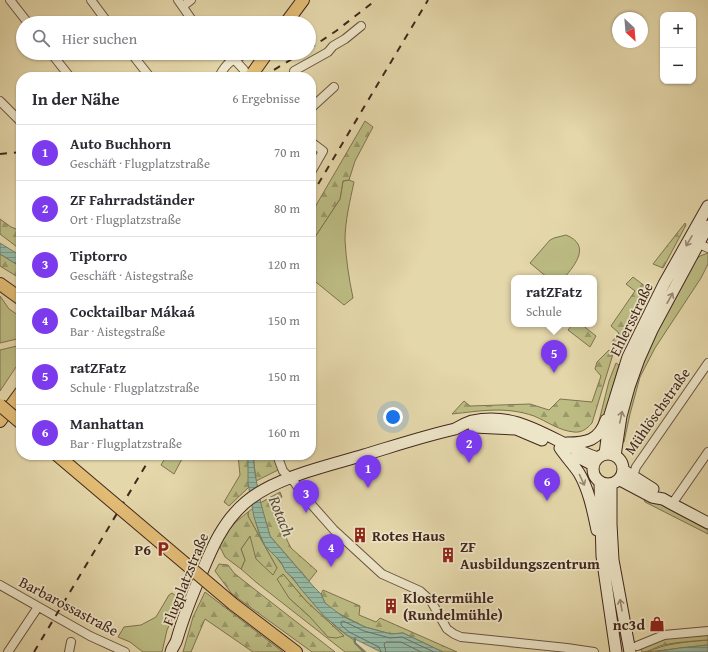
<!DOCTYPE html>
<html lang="de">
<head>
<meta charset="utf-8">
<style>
  :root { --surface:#fff; --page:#f7f7f7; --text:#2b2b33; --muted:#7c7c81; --line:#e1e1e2; --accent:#7c3aed }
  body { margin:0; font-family:"Gentium Book Plus",serif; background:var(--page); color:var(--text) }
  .controls { position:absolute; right:12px; top:12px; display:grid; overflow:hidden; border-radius:8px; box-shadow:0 1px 3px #0004 }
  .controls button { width:36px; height:36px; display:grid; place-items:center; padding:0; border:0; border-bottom:1px solid var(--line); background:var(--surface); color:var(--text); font:20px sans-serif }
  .compass { position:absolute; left:612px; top:12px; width:36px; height:36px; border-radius:50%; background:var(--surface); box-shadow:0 1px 3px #0004; rotate:154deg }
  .you { position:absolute; left:393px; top:417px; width:14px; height:14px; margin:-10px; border:3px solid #fff; border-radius:50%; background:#1a73e8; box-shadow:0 0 0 6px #1a73e833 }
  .badge { display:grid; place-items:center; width:26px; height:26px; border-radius:50%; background:var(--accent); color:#fff; font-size:13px; font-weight:700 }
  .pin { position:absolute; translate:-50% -33px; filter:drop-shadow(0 1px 2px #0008) }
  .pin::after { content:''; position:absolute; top:21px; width:14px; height:12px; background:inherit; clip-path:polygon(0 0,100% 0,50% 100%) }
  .popup { position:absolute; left:511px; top:275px; width:86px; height:52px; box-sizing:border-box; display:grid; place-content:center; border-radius:8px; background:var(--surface); filter:drop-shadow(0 1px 3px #0005); font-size:13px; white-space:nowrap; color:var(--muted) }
  .popup b { font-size:15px; color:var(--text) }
  .popup::after { content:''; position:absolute; left:50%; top:100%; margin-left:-8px; border:8px solid transparent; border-top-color:var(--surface) }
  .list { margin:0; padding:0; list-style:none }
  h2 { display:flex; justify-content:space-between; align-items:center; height:52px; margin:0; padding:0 16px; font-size:17px }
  h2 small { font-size:13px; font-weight:400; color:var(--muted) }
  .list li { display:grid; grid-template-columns:26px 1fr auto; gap:12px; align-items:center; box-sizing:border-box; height:56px; padding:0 16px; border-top:1px solid var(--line) }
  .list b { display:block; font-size:15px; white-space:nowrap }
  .list p { margin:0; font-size:13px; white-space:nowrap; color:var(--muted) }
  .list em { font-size:13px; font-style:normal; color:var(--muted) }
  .icon { flex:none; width:22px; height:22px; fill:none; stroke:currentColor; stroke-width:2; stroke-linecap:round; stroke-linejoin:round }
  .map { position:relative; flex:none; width:708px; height:652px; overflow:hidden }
  .search { position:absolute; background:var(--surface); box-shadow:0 1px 3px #0004; left:16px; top:16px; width:300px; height:44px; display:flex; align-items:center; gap:10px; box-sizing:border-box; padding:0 14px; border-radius:22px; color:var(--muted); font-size:15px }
  .panel { position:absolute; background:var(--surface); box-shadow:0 1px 3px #0004; left:16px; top:72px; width:300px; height:388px; border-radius:16px }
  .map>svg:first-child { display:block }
</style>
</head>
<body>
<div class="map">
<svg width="708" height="652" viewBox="0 0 708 652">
  <defs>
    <pattern id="forest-firs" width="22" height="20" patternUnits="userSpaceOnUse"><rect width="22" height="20" fill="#bcbc83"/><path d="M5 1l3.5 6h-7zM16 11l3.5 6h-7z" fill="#9a996b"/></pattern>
    <pattern id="water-rules" width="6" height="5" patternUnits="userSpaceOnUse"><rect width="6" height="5" fill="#96baa5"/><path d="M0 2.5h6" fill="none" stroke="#7c9786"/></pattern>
  </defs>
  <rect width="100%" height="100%" fill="#e4d7aa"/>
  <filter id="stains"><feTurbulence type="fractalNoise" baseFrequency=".005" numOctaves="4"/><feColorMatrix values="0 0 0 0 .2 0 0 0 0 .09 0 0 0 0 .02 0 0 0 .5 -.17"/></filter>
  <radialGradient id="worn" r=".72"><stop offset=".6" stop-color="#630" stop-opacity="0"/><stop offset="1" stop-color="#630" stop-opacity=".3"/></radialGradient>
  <!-- green -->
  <path fill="#bcbc83" stroke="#7f7250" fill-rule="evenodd" d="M349,180L354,182C350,201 345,221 345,240C346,259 349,279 353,298L344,305L311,278V243L340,199L343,181Z
    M566,235C591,245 576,264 564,278H548L530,263L550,240L554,238Z
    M708,253V264L701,278L655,348L640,377L630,414L624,442L622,443C623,435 623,427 624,419C635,362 668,311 695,261L700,256Z
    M0,296L9,309L21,317V338L0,343Z
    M21,345V362L16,367L0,391V350Z
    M616,363L619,365L601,427L598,425L609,381Z
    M642,494L708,530V534L645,502Z
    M253,508C255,520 258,533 264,543C268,550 276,555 280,562C283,565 284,569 287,572C307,595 327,624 354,640V642L363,652H345L257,583L241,569L245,560L241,549L250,536L277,568L248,516V512ZM283,574L306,601L344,636L309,616L289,598Z
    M172,593L181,600L167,630L162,652H143L130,642L118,637L124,627L141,625L156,617L169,595Z
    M708,640V645L647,652C667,643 686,642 708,640Z"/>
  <!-- forest -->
  <path fill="url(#forest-firs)" stroke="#7f7250" d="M365,121L373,127L355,161L349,180L343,181L340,199L311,243V214Z
    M0,219L11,227L21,231V250L0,234Z
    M685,223L686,225L663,268L653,264Z
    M0,254L21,267V279L0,266Z
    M633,277L646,287L643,301L625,327L617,348L611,343L619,333L611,326L635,291L626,284Z
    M573,324H581L596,336L590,347L568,330Z
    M609,350L613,354L592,423C587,429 581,433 574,432C560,431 546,421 534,416C505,406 481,411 452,414L464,401L470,406L530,404L549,410L560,399L592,402L601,376L595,369L597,362Z
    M167,455H184L174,474L161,465Z
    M238,455H248L249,487L229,506L224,502L240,475Z
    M253,455H273L278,470L256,481Z
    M280,492L282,497L272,506L276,518L291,548L317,571L309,581L270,536L260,503Z
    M248,512V516L277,568L273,575L256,559L250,536L241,549L245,560L241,569L225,557L219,545C226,531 236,521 248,512Z
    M219,564L228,565L234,573L244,581L335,652H312L232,594L215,571Z
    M283,574L306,601L344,636L336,638L328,637L309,616L289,598L277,579Z
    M323,590L360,606L359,615L376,622L380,618L457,652H443L403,633L391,634L365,627L334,611L325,603L321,594Z
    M205,592L283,652H253L205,619L191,652H183L193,617Z
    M708,635V640C693,641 678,642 663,645C655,647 650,652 642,652L641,649L663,638Z"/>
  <!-- water -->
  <path fill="url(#water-rules)" stroke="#747f6f" d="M0,243L21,256V267L0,254Z
    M248,455H253L255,474L261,504L270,536L313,586L321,594L325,603L342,616L365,627L391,634L403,633L443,652H381L347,635L324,616L300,588L293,578L286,572L281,562L265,546L260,535L254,517L248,483Z
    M708,645V652H655L679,648Z"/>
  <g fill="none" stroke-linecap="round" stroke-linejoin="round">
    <!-- shore -->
    <path stroke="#6c7061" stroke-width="1" d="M381,652L379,647L349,632L341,625V622L343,621L364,631L390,638L402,637L434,652
      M386,652L384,644L386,642H401L421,652"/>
    <!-- stream -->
    <path stroke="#747f6f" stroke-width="2" d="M355,638V643L365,652"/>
    <defs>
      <path id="street" d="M10,0L28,23
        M91,0L108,23
        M178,0L194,23
        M183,6L191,0
        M51,53L70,77
        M131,53L150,77
        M219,53L234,59L244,70V77
        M219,77C226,62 235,57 251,53
        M294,77V71L328,52L333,46L345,39L361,26
        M0,101L21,122
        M311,108L334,87
        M311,142L323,151L311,172
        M699,244L708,248
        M277,455L283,471L295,483L303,495L334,530L382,574L420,591L431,601L447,629L454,634L461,637L567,648L594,652
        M633,476L636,467L708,363
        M672,504L708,452
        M0,585L90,636L125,652
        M637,646L664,635L708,631
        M8,652L38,607
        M69,652L71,642"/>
      <path id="secondary" d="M474,427L516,429L542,440
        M567,443C586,443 599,441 606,420
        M560,448C566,457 573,464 579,473C589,490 593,511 597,530
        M593 469a15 15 0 1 1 30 0a15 15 0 1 1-30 0Z
        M605,454L610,415L628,357L664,284L708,206
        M576,456L593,465
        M615,456L621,416L629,387L639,359L652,330L708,226
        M623,470L653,489
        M620,480L652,497L663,499L672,504L708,523
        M600,483L602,556L616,652
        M611,484V524L613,560L630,652
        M171,652C172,647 176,644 177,639C183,618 191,598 199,579C211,550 222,522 246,502C275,477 328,466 364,455C394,446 424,436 455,429C460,426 466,423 472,421C521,410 554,444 598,458"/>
      <path id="primary" d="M286,23L303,0
        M250,77L267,53
        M0,284L21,299
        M0,421L21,392
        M233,604L296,652"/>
    </defs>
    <!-- street casing -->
    <use href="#street" stroke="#6a5340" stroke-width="10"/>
    <!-- secondary casing -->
    <use href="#secondary" stroke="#42271d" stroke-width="13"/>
    <!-- primary casing -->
    <use href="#primary" stroke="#42271d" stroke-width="14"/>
    <!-- street -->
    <use href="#street" stroke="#ede5c8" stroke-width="8"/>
    <!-- secondary -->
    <use href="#secondary" stroke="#ede5c8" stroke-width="11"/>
    <!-- primary -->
    <use href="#primary" stroke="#e2bc75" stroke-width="12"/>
    <!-- rail -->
    <path stroke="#42271d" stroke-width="2" stroke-dasharray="7 7" stroke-linecap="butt" d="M309,49L336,31L376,0
      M262,77L302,53
      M0,154L21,152
      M311,196L428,0
      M34,652L152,455"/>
    <defs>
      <path id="primary-bridge" d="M0,405L21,423
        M57,455L233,604"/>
    </defs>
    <!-- primary-bridge casing -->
    <use href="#primary-bridge" stroke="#42271d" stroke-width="14" stroke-linecap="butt"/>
    <!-- primary-bridge -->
    <use href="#primary-bridge" stroke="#e2bc75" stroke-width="12"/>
  </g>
  <!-- one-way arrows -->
  <defs><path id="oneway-shaft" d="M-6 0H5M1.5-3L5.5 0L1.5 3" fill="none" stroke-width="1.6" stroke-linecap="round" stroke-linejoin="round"/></defs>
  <g stroke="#988672">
    <use href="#oneway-shaft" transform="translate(689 241) rotate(120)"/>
    <use href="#oneway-shaft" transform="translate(670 298) rotate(-61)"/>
    <use href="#oneway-shaft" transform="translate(621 417) rotate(-78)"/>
    <use href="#oneway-shaft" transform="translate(582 480) rotate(65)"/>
    <use href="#oneway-shaft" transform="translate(621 605) rotate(-100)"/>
  </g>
  <!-- icons -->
  <defs>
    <symbol id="building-bare" viewBox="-9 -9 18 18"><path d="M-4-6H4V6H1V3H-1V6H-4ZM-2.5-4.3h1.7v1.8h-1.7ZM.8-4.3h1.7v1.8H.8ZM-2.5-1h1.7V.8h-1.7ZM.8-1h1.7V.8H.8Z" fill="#8f2418" stroke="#ede5c8" stroke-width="2.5" paint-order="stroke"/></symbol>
    <symbol id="parking-bare" viewBox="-9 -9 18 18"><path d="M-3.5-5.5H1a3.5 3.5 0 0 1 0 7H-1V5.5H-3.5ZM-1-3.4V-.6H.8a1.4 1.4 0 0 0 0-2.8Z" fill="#8f2418" stroke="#ede5c8" stroke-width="2.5" paint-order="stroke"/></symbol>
    <symbol id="shop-bare" viewBox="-9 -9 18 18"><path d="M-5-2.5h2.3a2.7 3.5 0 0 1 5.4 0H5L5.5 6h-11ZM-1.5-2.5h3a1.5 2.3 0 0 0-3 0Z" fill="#8f2418" stroke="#ede5c8" stroke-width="2.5" paint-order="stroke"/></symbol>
  </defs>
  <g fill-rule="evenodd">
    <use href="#building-bare" x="349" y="524" width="22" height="22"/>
    <use href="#parking-bare" x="152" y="538" width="22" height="22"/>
    <use href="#building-bare" x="437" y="544" width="22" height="22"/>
    <use href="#building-bare" x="380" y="595" width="22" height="22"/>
    <use href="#shop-bare" x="646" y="613" width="22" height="22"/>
  </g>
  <g text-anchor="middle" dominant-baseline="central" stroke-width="3.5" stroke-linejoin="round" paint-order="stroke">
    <!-- street labels -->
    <g font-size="15" fill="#42271d" stroke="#ede5c8">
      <text transform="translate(631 319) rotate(-64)">Ehlersstraße</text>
      <text transform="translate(657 411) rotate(-55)">Mühlöschstraße</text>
      <text transform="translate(185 579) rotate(-68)">Flugplatzstraße</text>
      <text transform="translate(69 606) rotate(28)">Barbarossastraße</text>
    </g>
    <!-- poi labels -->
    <g font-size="15" font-weight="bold" fill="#42271d" stroke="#ede5c8" text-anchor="start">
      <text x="372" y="535">Rotes Haus</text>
      <text x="460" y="546">ZF<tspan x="460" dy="17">Ausbildungszentrum</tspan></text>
      <text x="151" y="549" text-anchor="end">P6</text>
      <text x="403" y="597">Klostermühle<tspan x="403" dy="17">(Rundelmühle)</tspan></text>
      <text x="645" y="624" text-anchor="end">nc3d</text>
    </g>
    <!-- water labels -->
    <g font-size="16" font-style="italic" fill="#574c3f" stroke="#ede5c8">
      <text transform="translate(282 516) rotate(68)">Rotach</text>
    </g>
  </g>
  <rect width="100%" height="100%" filter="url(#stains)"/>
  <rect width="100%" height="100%" fill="url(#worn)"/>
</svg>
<div class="controls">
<button>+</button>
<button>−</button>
</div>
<svg class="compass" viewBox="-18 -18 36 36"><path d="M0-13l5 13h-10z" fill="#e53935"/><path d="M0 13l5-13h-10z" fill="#7c7c81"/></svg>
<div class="you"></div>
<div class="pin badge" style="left:368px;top:488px">1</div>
<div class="pin badge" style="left:469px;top:463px">2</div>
<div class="pin badge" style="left:306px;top:513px">3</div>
<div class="pin badge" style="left:331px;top:567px">4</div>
<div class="pin badge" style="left:554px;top:373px">5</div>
<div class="popup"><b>ratZFatz</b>Schule</div>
<div class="pin badge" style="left:547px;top:501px">6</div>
<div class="search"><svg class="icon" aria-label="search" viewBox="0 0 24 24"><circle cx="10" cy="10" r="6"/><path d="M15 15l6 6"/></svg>Hier suchen</div>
<section class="panel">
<h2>In der Nähe<small>6 Ergebnisse</small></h2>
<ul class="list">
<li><span class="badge">1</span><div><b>Auto Buchhorn</b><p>Geschäft · Flugplatzstraße</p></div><em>70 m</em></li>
<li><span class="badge">2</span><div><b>ZF Fahrradständer</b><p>Ort · Flugplatzstraße</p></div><em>80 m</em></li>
<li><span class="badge">3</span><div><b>Tiptorro</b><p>Geschäft · Aistegstraße</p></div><em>120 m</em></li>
<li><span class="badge">4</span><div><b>Cocktailbar Mákaá</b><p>Bar · Aistegstraße</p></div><em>150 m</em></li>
<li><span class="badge">5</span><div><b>ratZFatz</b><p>Schule · Flugplatzstraße</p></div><em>150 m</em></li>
<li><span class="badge">6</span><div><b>Manhattan</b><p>Bar · Flugplatzstraße</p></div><em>160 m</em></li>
</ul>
</section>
</div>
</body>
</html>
